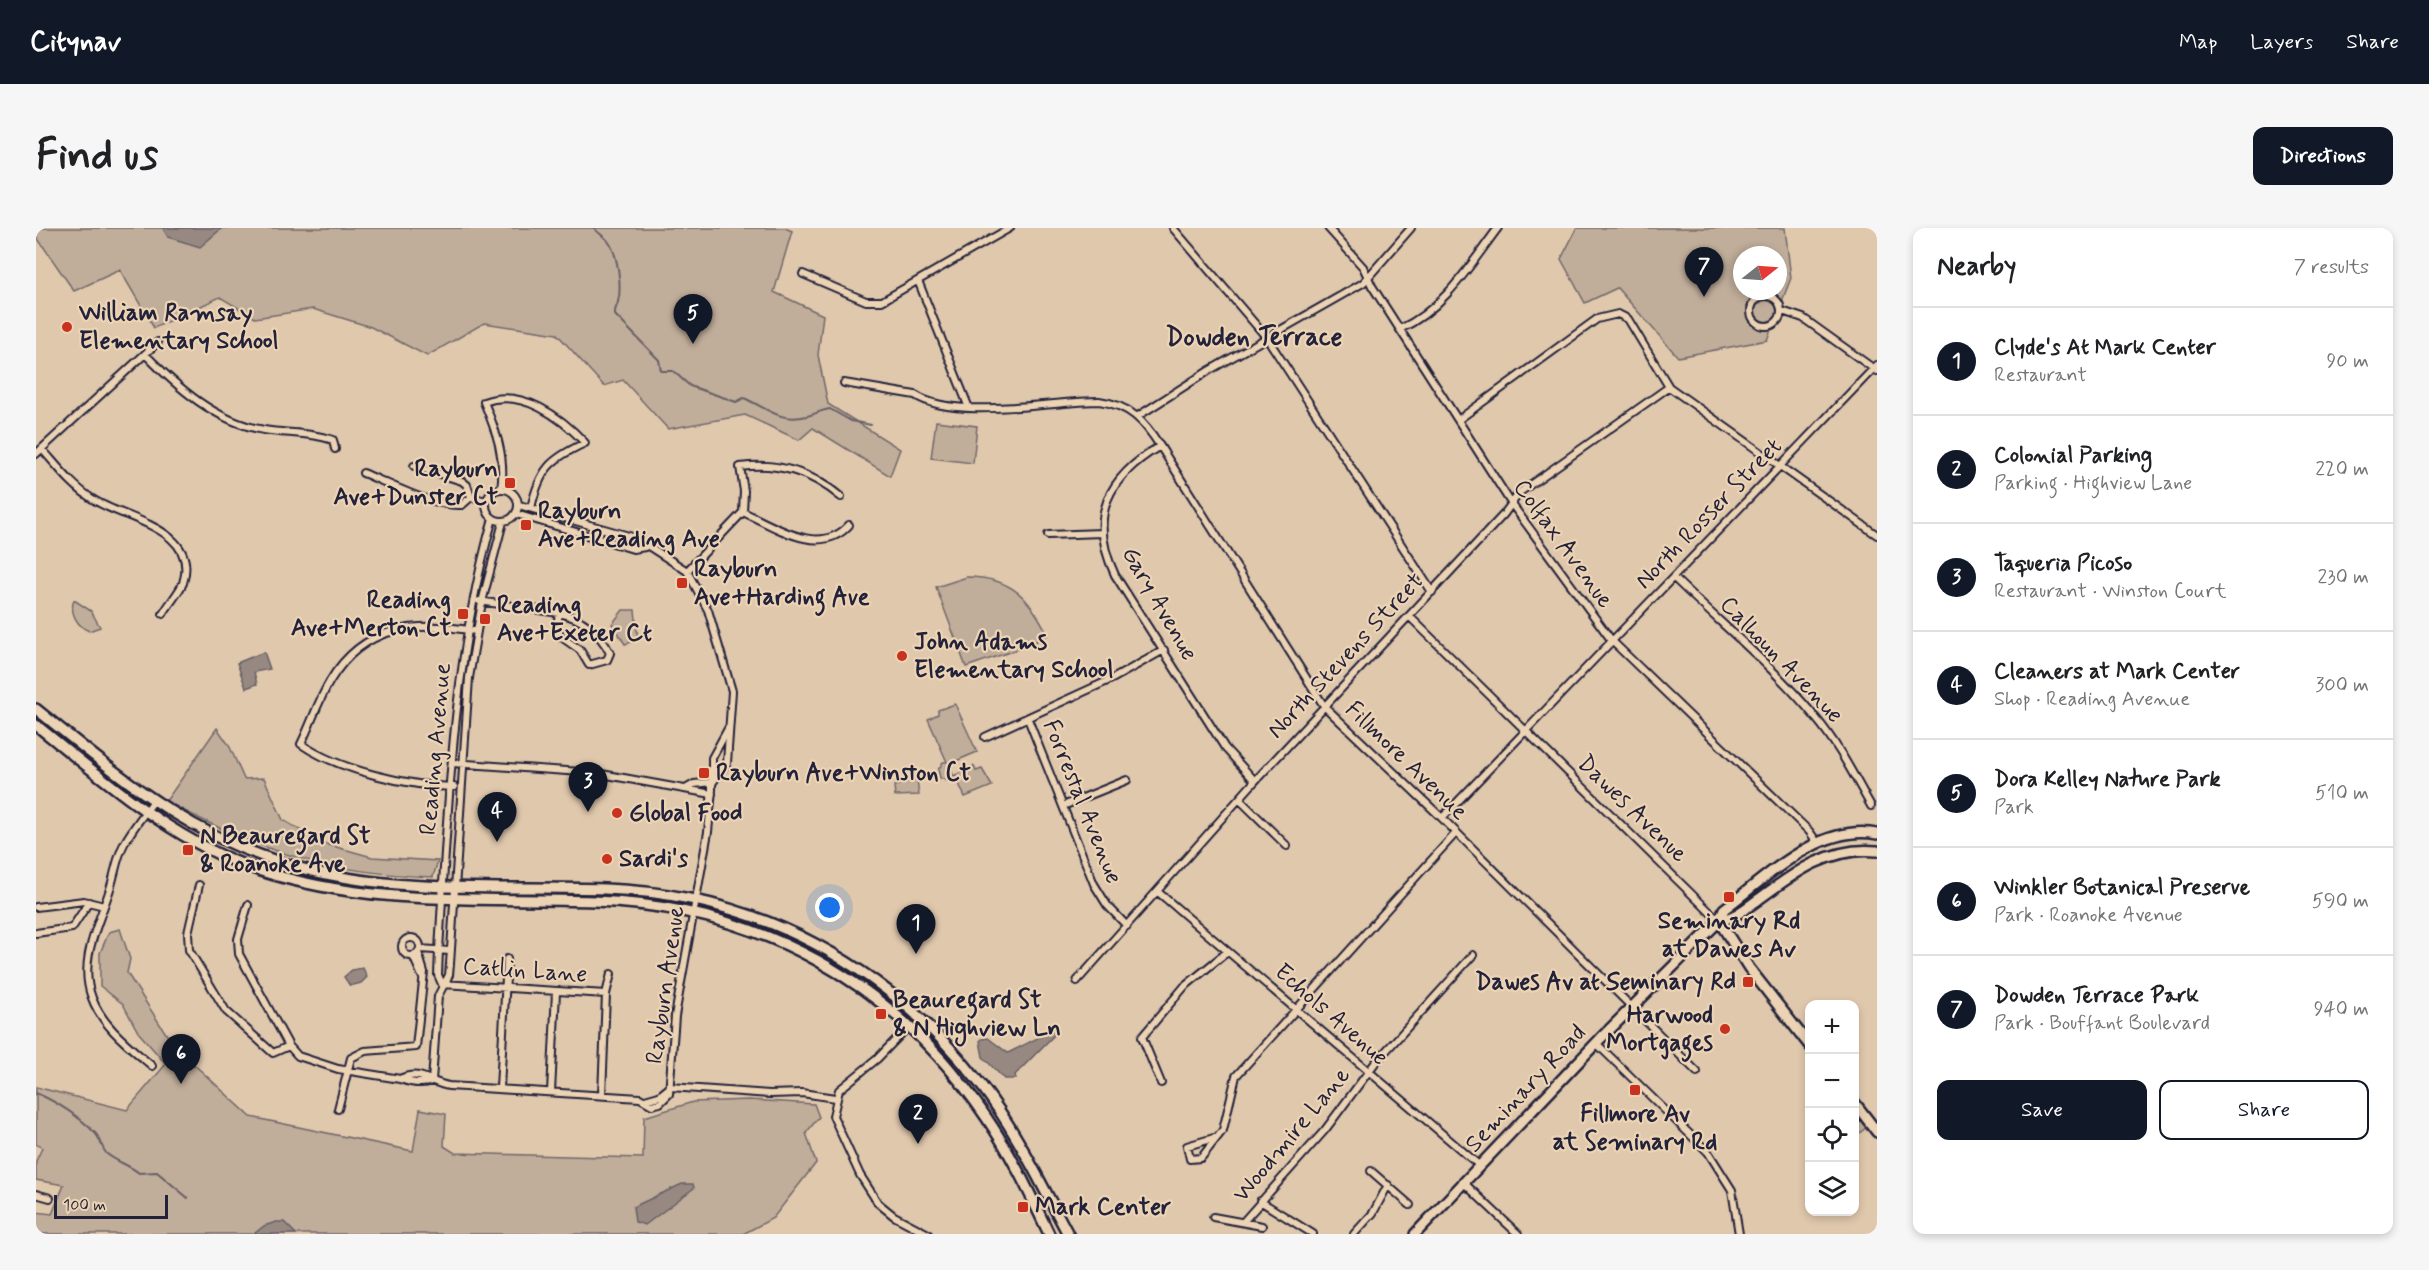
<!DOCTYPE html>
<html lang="en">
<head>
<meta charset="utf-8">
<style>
  :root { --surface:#fff; --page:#f6f6f6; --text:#202124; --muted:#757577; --line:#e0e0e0; --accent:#111827 }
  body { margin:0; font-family:Mynerve,sans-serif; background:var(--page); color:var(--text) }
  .controls { position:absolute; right:18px; bottom:18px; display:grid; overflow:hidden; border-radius:12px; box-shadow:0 3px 9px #0003 }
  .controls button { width:54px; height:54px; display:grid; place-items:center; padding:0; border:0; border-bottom:2px solid var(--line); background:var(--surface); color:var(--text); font:30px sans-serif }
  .compass { position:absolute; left:1697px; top:18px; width:54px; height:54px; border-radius:50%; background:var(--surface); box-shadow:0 3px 9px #0003; rotate:73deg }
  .scale { position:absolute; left:18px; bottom:15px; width:114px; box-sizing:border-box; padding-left:6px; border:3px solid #22223b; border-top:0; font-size:16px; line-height:21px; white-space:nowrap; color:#22223b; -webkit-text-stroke:4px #ecd3b4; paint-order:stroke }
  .you { position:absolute; left:794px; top:680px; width:21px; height:21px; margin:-15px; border:4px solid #fff; border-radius:50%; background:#1a73e8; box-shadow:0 0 0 9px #1a73e833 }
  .badge { display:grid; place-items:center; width:39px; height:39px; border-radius:50%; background:var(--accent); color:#fff; font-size:20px; font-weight:700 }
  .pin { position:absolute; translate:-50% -50px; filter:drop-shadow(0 2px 3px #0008) }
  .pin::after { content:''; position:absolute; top:32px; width:21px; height:18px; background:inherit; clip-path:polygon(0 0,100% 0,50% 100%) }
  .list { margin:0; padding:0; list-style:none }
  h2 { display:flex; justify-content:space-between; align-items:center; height:78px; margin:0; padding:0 24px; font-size:26px }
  h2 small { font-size:20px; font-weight:400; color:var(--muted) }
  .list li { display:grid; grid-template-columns:39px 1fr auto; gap:18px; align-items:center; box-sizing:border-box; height:108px; padding:0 24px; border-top:2px solid var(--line) }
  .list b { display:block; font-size:22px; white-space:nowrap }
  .list p { margin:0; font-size:20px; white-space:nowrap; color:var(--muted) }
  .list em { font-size:20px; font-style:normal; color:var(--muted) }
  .actions { display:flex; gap:12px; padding:18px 24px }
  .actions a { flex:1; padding:14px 0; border:2px solid var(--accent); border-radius:12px; text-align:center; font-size:21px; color:var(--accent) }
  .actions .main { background:var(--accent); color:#fff }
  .icon { flex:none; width:33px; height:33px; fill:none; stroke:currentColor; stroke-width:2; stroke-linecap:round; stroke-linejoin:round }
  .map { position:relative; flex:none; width:1841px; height:1006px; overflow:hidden; border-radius:12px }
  header { display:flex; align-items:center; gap:36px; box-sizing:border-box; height:84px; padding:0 30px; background:var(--accent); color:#fff }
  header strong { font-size:28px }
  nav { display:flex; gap:33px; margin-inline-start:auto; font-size:21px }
  .intro { display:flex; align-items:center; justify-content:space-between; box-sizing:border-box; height:144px; padding:0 36px }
  h1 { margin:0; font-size:42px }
  .button { padding:15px 27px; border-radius:12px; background:var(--accent); color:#fff; font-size:21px; font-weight:700 }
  main { display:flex; gap:36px; padding:0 36px }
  aside { flex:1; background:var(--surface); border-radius:12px; box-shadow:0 3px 9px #0003 }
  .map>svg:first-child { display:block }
</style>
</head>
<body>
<header>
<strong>Citynav</strong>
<nav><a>Map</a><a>Layers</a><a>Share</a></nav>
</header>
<div class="intro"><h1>Find us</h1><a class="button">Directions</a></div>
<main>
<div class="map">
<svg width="1841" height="1006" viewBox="0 0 1841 1006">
  <rect width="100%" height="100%" fill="#e0c8ad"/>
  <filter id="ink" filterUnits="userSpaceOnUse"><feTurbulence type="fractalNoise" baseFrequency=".0167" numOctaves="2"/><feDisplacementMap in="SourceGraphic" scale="12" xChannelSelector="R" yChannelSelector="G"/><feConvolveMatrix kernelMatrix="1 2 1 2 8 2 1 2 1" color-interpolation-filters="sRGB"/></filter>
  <g filter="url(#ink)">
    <!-- green -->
    <path fill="#c0ad9a" stroke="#71686a" stroke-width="1.5" fill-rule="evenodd" d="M0,0H749L756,3L738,64L787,87L782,127L792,176L864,221L854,248L777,200L763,212L709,187L632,201L587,152L568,158L521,106L448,95L391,128L335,99L277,81L219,90L184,69L118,100L84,42L38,63L0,8Z
      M1541,0H1749L1755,50L1731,112L1642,129L1581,60L1549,75L1525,31ZM1706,27H1742V63H1706Z
      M900,193L941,198L937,235L895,230Z
      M931,349C975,349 994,370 1012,407L991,418L930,439L900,359Z
      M38,372L55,383L64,399L53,403C41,398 33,384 38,372Z
      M587,382H599L602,412L589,416L576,396Z
      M919,476L941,524L913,536L919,552L914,554L904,550L902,542L907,534H911L892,491L902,486V482Z
      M181,500L193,517L208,551L228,550L247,592L286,615L336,629L402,633L397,649C290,645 224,624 130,573Z
      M938,538L940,543L946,541L956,558L929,569L919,547Z
      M881,551L883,567L859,568L858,558Z
      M84,701L94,731L91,745L138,818L215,889L377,923L384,881L410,886L408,918L419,925L607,930L608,889L657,874L713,872L778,876L783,889L770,905L780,935L737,990L707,1006H0V984L16,986L28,957L0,952V933L6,920L0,916V859L91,882L130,836L102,804L87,776L64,758V725L73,704Z
      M1822,887L1831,899L1822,906L1819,902L1818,890Z"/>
    <!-- water -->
    <path fill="#978982" stroke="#686066" stroke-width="1.5" d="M127,0H186L164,19L132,9Z
      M228,424L234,441L218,444L221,456L210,460L201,435Z
      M327,740L331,749L325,755L314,758L308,749L316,742Z
      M1019,801L1022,803L979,847L980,851H968L947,829L944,813L946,811L952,810L972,825Z
      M646,956H657L658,960L609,997L599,994L597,979Z
      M240,994H248L260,1006H218L228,998Z"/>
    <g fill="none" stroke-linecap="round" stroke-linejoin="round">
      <!-- stream -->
      <path stroke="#686066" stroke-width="2" d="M558,0C562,5 568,8 572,13C582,26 586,58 582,74C581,79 578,81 579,87L623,132L625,143H637L654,158L692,171L700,174L708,170C731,180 744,195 771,188C779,186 786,182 794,181L815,193L835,197
        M0,865C21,874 44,889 59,905C65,911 65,920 71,926C81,934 93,937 103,945L121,944L152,970"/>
      <defs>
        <path id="street" d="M1137,0L1231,110L1396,364
          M1292,0L1327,39L1336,58L1475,275L1576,413L1773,603L1781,614
          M767,46L830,73H846L974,0
          M883,55L933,180
          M1715 83a15 15 0 1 1 30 0a15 15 0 1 1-30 0Z
          M1746,83L1767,90L1841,143
          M1364,101C1408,81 1434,37 1462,0
          M109,126C141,159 180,194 228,202C251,206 274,204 297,212L299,221
          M808,155L879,167C919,193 1016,173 1063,173C1094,177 1108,193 1124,218L1288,478L1406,590L1661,844
          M1102,188L1174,142L1327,55L1375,0
          M1422,192L1561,91L1582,86L1592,91L1633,159L1841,307
          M1124,218C1072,249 1051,288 1079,347L1189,520L1219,553
          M6,221C22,239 37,259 58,272C90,292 164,301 147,355C144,363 132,377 127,386
          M0,226L122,114
          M378,238L426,253L431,257L435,269L450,273
          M327,245C354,256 397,279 426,277L435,269
          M450 277a16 16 0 1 1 32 0a16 16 0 1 1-32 0Z
          M465,261C470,229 460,203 448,174C486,160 525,189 549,215C514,231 504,241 495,280
          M483,277L600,310L651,343L672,382L696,463L691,535L677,554
          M707,284C738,298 784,330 813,297
          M480,286L597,321L609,319
          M1012,307L1065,305
          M651,343L707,284L708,263L704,239C743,234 775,244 805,269
          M1638,350C1685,396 1737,438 1779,489C1802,516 1818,548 1835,578
          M443,373L523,385
          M523,385C547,390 563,404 574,425L571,432L553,437L544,422L524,408L521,398Z
          M1373,388L1683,693
          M992,491L1058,656L1071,677L1091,698
          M949,509L1078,450L1128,422
          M416,535L560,545L676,566
          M418,559C372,558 302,542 265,516C275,496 282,473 294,453C328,396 381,393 440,403
          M651,560L658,556L677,554
          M1204,572L1251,618
          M1027,578L1091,552
          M1406,590L1841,137
          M163,657L152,705L153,722L190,783L237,825L253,818
          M1122,664L1444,938
          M212,677L202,711L203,726L253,818L262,828L302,841L364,851C375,855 386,857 396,853
          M0,679L48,673L68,678
          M0,705L36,700L53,674
          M366 719a9 9 0 1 1 18 0a9 9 0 1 1-18 0Z
          M384,721L414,723
          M377,728L386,748
          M1041,753L1219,553L1468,286L1484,264L1633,159
          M406,756L402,747L403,722C412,577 417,431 457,290
          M406,756L570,766
          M873,798L841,831L803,862L797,888L824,947L842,975L858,988L892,1006
          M1560,815L1672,924L1696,962L1703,1006
          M116,838C94,819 66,798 56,770C42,733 62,698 73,664C79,647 80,631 88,616C96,601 107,587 117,574
          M364,851C384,841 394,855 413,858L604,870L616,877L624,875L633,866L639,788L672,604L676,562V530L693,499
          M396,853L402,768L413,747L414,736L433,450L446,374L467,294
          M1125,855L1106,809L1148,759L1191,724
          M634,859L734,866L766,865L799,870
          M464,860L471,731
          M515,864L520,764
          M566,867L570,766L575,746
          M609,872L623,868L633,860
          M302,881L315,830L329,823L380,819L388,744L382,724
          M1178,910L1151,918L1154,931L1165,930L1187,902L1200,848L1419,606
          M1335,943L1374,977
          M1428,955L1482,1006
          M0,966L14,970
          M1224,973L1277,1006
          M1177,989L1226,998
          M1207,994L1289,902L1339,835L1437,727
          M1318,1006L1337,985L1352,957"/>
        <path id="secondary" d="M0,481C87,551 156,612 268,641C365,666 469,658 569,661C721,666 852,737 945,857C980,902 1005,956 1032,1006
          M0,497C69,552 137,614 222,642C336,679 441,669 558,673C721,678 859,754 950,889C975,925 994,966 1013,1006
          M1683,693L1688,681C1731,649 1784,595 1841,606
          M1683,693L1713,740L1774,818
          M1818,874L1841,904
          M1379,1006L1565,810L1683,693C1700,689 1709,681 1723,671C1759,644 1795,618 1841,623"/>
      </defs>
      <!-- street casing -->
      <use href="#street" stroke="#22223b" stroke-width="10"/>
      <!-- secondary casing -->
      <use href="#secondary" stroke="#22223b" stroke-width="14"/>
      <!-- street -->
      <use href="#street" stroke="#ecd3b4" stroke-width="6"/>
      <!-- secondary -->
      <use href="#secondary" stroke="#ecd3b4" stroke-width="9"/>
    </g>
  </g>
  <!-- markers -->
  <g fill="#c8321e" stroke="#ecd3b4" stroke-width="2">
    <circle cx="31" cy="99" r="6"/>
    <rect x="468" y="249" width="12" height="12" rx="3"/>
    <rect x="484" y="291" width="12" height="12" rx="3"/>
    <rect x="640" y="349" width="12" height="12" rx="3"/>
    <rect x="421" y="380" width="12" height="12" rx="3"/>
    <rect x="443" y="385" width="12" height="12" rx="3"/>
    <circle cx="866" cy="428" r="6"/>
    <rect x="662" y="539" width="12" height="12" rx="3"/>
    <circle cx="581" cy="585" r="6"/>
    <rect x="146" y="616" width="12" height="12" rx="3"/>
    <circle cx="571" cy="631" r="6"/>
    <rect x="1687" y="663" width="12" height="12" rx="3"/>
    <rect x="1706" y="748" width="12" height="12" rx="3"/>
    <rect x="839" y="780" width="12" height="12" rx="3"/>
    <circle cx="1689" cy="801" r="6"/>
    <rect x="1593" y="856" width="12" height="12" rx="3"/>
    <rect x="981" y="973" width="12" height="12" rx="3"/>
  </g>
  <g text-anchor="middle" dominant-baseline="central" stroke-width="4.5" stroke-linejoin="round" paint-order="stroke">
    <!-- poi labels -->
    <g font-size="24" font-weight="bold" fill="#22223b" stroke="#ecd3b4" text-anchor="start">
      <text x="43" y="85">William Ramsay<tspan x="43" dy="28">Elementary School</tspan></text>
      <text x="462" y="241" text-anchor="end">Rayburn<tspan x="462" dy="28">Ave+Dunster Ct</tspan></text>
      <text x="502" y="283">Rayburn<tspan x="502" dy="28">Ave+Reading Ave</tspan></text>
      <text x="658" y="341">Rayburn<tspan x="658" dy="28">Ave+Harding Ave</tspan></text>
      <text x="415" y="372" text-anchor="end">Reading<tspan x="415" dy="28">Ave+Merton Ct</tspan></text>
      <text x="461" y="377">Reading<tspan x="461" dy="28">Ave+Exeter Ct</tspan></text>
      <text x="878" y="414">John Adams<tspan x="878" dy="28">Elementary School</tspan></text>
      <text x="680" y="545">Rayburn Ave+Winston Ct</text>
      <text x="593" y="585">Global Food</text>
      <text x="164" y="608">N Beauregard St<tspan x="164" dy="28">&amp; Roanoke Ave</tspan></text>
      <text x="583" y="631">Sardi's</text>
      <text x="1693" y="693" text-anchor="middle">Seminary Rd<tspan x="1693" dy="28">at Dawes Av</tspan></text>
      <text x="1700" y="754" text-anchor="end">Dawes Av at Seminary Rd</text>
      <text x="857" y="772">Beauregard St<tspan x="857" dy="28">&amp; N Highview Ln</tspan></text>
      <text x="1677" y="787" text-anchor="end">Harwood<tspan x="1677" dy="28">Mortgages</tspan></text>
      <text x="1599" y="886" text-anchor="middle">Fillmore Av<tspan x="1599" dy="28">at Seminary Rd</tspan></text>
      <text x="999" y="979">Mark Center</text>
    </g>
    <!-- street labels -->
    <g font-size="24" fill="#22223b" stroke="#ecd3b4">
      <text transform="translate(1673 286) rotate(-46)">North Rosser Street</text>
      <text transform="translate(1527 316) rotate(54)">Colfax Avenue</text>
      <text transform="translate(1123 376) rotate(60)">Gary Avenue</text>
      <text transform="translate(1310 428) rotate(-47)">North Stevens Street</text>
      <text transform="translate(1745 432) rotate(46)">Calhoun Avenue</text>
      <text transform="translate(400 521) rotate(-85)">Reading Avenue</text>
      <text transform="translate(1370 533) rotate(44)">Fillmore Avenue</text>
      <text transform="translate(1046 574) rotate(68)">Forrestal Avenue</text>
      <text transform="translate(1596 581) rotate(44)">Dawes Avenue</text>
      <text transform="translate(489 743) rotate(4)">Catlin Lane</text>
      <text transform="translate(630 757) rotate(-82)">Rayburn Avenue</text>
      <text transform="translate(1295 787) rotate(41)">Echols Avenue</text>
      <text transform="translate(1490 861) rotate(-47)">Seminary Road</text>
      <text transform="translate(1256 907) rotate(-50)">Woodmire Lane</text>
    </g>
    <!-- neighbourhood labels -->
    <g font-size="26" font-weight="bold" fill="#22223b" stroke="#ecd3b4">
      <text x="1218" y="110">Dowden Terrace</text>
    </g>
  </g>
</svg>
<div class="controls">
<button>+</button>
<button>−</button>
<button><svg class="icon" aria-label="locate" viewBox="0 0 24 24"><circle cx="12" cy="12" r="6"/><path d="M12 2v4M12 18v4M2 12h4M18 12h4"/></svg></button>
<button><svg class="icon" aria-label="layers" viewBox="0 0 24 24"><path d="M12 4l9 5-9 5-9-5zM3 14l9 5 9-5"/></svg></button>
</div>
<svg class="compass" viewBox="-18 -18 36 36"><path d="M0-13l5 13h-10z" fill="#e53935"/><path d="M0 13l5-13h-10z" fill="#757577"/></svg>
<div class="scale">100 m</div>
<div class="you"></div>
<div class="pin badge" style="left:880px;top:726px">1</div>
<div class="pin badge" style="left:882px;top:916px">2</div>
<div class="pin badge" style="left:552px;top:584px">3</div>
<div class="pin badge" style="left:461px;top:614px">4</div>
<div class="pin badge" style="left:657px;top:116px">5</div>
<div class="pin badge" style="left:145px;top:856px">6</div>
<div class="pin badge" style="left:1668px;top:69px">7</div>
</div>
<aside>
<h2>Nearby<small>7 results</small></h2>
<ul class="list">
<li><span class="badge">1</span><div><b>Clyde's At Mark Center</b><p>Restaurant</p></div><em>90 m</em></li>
<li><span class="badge">2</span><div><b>Colonial Parking</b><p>Parking · Highview Lane</p></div><em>220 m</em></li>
<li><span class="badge">3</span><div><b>Taqueria Picoso</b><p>Restaurant · Winston Court</p></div><em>230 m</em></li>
<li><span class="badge">4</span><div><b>Cleaners at Mark Center</b><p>Shop · Reading Avenue</p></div><em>300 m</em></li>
<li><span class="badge">5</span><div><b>Dora Kelley Nature Park</b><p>Park</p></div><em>510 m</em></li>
<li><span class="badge">6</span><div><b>Winkler Botanical Preserve</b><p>Park · Roanoke Avenue</p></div><em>590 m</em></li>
<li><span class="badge">7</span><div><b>Dowden Terrace Park</b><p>Park · Bouffant Boulevard</p></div><em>940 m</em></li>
</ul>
<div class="actions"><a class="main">Save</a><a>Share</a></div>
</aside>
</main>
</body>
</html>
